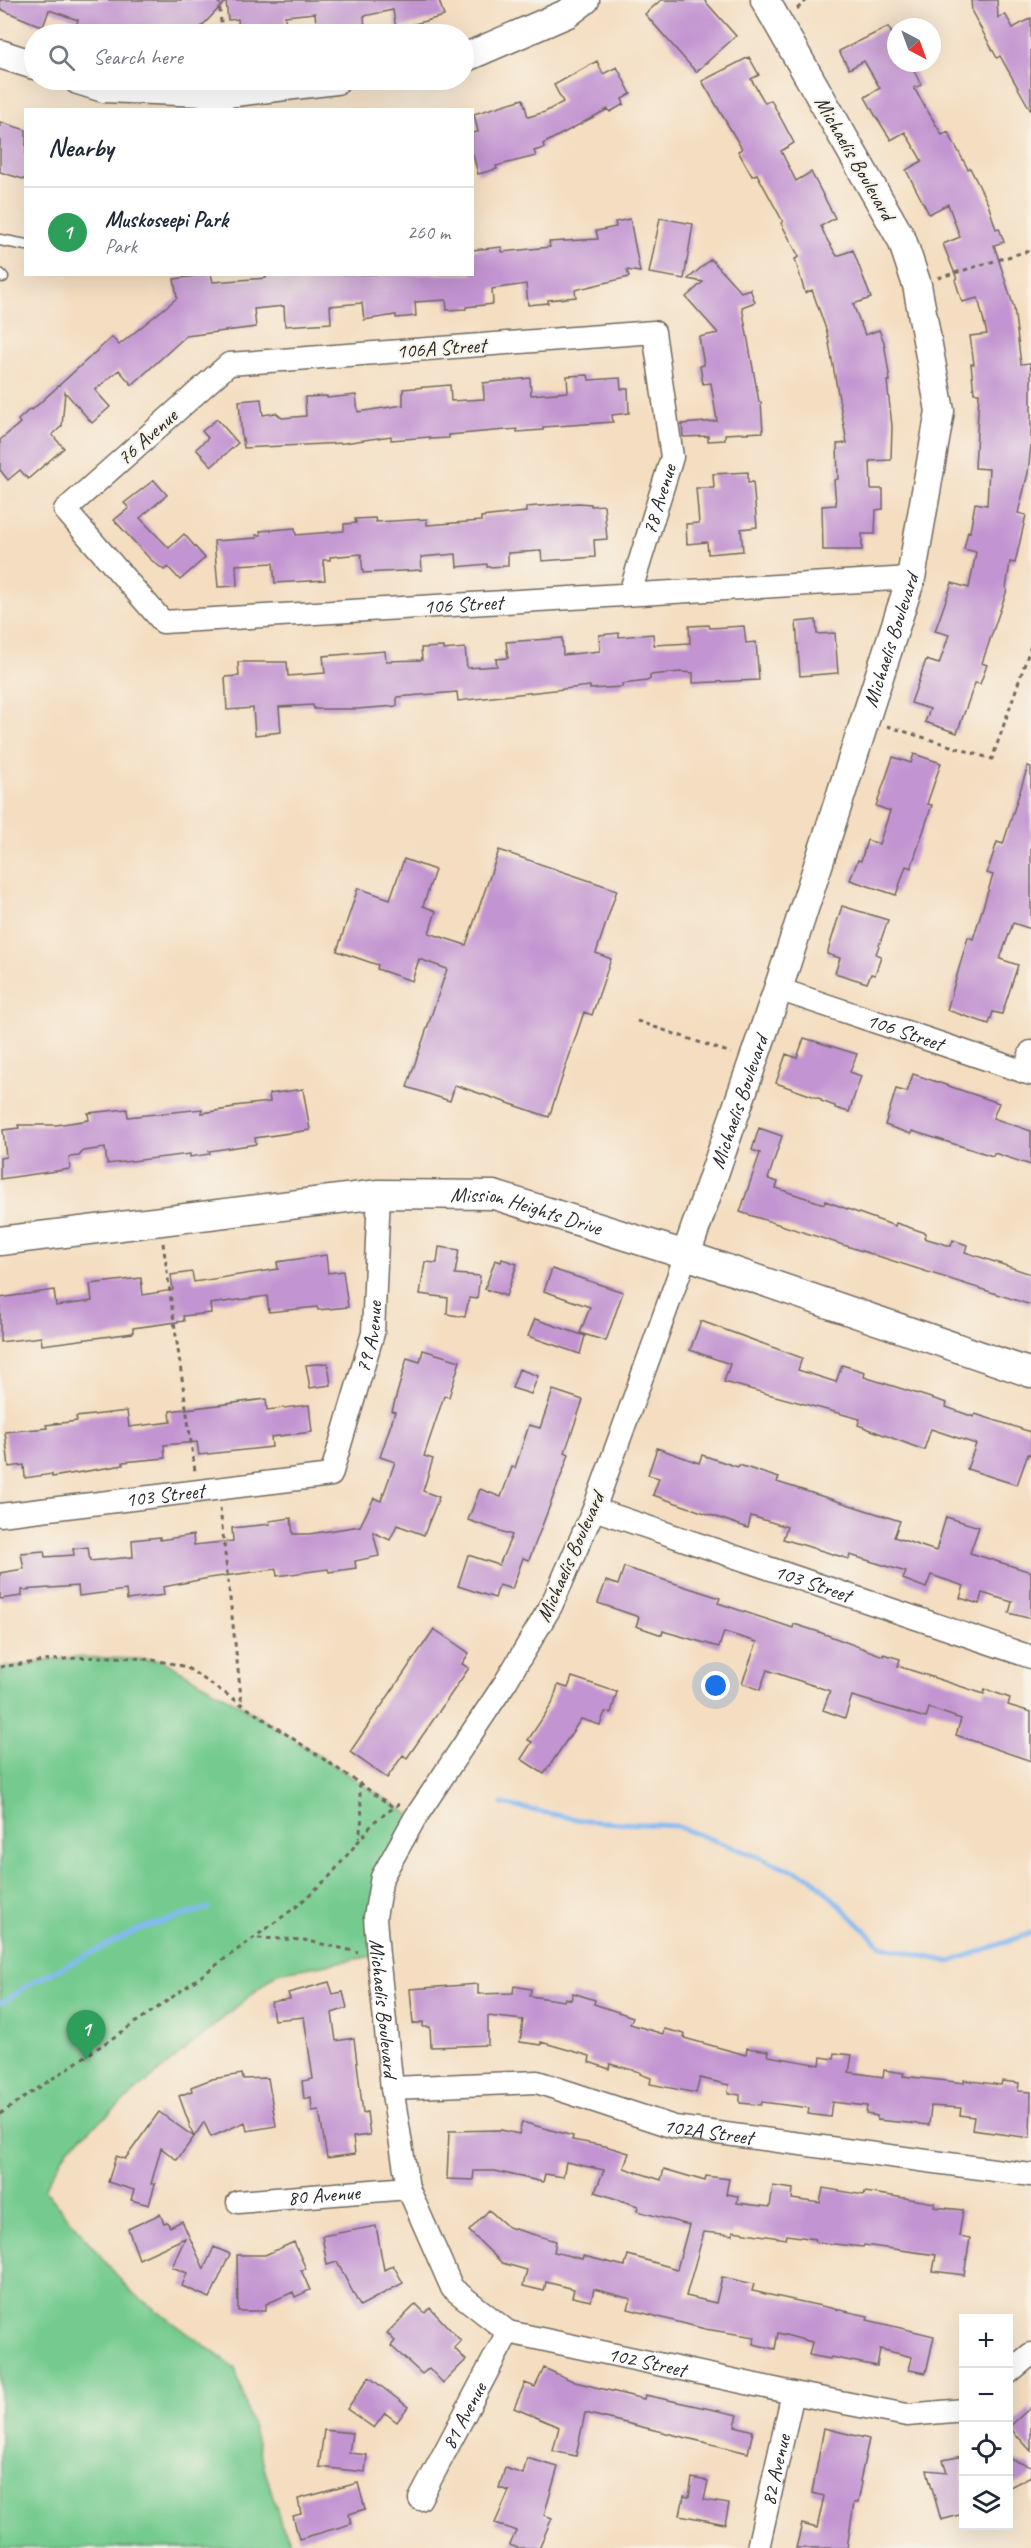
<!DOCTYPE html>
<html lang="en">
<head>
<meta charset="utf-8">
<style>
  :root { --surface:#fff; --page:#f2f2f3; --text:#1f2937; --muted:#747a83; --line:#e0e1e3; --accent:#1f6fb2 }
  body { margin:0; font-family:Caveat,sans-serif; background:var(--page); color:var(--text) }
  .controls { position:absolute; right:18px; bottom:18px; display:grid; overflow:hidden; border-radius:0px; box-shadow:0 6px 24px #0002 }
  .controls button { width:54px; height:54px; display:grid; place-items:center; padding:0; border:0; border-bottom:2px solid var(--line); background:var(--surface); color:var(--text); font:30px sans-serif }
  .compass { position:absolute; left:887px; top:18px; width:54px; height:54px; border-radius:50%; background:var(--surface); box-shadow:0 6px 24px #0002; rotate:139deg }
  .you { position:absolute; left:716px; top:1686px; width:21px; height:21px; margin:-15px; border:4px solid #fff; border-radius:50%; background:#1a73e8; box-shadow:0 0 0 9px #1a73e833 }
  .badge { display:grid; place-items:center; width:39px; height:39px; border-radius:50%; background:var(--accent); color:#fff; font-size:20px; font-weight:700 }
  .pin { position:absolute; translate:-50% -50px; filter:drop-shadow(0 2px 3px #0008) }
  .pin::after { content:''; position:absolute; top:32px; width:21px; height:18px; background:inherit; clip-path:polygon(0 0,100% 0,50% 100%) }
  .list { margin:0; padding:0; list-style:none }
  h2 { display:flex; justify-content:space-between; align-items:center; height:78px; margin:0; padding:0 24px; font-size:26px }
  h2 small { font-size:20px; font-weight:400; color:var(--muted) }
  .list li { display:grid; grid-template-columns:39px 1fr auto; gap:18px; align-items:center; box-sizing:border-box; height:90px; padding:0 24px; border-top:2px solid var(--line) }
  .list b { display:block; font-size:22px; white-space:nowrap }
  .list p { margin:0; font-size:20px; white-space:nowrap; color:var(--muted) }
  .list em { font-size:20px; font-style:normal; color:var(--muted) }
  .icon { flex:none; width:33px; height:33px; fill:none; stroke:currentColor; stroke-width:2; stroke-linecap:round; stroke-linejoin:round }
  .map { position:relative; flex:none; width:1031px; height:2548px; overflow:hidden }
  .search { position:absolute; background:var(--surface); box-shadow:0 6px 24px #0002; left:24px; top:24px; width:450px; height:66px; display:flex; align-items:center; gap:15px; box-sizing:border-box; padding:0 21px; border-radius:33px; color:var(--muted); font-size:22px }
  .panel { position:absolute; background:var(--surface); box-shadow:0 6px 24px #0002; left:24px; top:108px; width:450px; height:168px; border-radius:0px }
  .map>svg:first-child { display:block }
</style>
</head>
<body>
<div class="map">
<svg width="1031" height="2548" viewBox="0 0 1031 2548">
  <rect width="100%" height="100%" fill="#f7f3e8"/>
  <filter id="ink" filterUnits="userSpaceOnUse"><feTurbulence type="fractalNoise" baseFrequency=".0167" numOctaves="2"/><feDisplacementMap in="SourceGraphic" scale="12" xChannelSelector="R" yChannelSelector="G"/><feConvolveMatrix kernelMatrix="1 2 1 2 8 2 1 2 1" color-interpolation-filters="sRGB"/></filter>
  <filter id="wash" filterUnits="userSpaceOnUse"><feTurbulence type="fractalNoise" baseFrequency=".008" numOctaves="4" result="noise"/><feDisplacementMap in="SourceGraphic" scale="24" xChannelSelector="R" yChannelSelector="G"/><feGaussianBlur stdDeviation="1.35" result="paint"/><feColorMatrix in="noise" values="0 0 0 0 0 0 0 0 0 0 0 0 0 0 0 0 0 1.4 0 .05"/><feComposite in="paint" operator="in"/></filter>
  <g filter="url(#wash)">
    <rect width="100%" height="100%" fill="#f4ddc0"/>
    <!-- green -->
    <path fill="#75cb8f" stroke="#507b5d" stroke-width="1.5" d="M75,1657L162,1660L242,1706L415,1818L393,1855L378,1955L277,1973L68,2148L44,2189L130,2291L235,2368L281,2524L294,2548H0V1668Z"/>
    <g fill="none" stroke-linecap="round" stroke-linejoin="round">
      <!-- stream -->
      <path stroke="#84b9f2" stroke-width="5" d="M502,1804L586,1821L676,1826L811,1877L881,1946L950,1962L1031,1933
        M0,2004L33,1982L140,1929L209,1908"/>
    </g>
    <g id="blocks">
      <!-- building -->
      <path fill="#c294d1" d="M0,0H439L444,16L396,29L393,10L364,16L365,29L317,34L315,13L285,16L286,34H239L238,19L228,20L226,1L200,28V34H74L78,20L49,10L43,27L0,9Z
        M661,0H704L736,36L696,72L645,14Z
        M971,0H997L998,18L1005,14L1013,28L1031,18V111L1000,56L997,58L972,12Z
        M888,27L896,40V63H910L921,85L914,88L942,135L948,132L968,169L970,168L988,204L996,229L999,228L1004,242L994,245L1014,308L1021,364L1030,363L1031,374V445L1028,473L1018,513L1026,515L1015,563L1010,562L1006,589L1007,590L982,663L987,665L980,684L975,683L957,733L925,722L930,709L911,703L926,660L939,664L949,635L935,631L952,583L969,588L976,552L964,549L968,531L970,532L975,503L987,505L989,469L975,468L979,393H974L971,364H974L970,336L987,334L978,298L962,302L955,280L957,279L943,244L960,237L948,204L929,214L906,170L922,161L905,132L891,140L875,115L865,97L880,88L864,61L849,69L839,51Z
        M749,57L759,75L751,79L765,103L771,100L794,143L781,151L796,181L811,172L835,218L821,226L826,238L837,256L853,250L871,298L853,304L865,335L879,330L884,342L890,381H887L892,426L891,460L870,461L871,489H883V509L876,510L875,534H862V550H823L822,506L836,505L834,480L838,479L837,444L847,443L827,332L812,290L805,293L795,259L799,257L781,223L783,222L757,174L752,176L738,151L742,149L702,81Z
        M597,61L603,74L617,67L631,94L622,99L624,104L610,112L608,109L543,144L544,148L534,151L536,156L496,166L497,169L478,174L472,151V133L478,132L474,114L523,99L528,117L545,112L563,102L554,85Z
        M0,122L26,130V180L0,172Z
        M660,218L693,224L684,279L649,273Z
        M630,219L640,272L627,270L629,277L575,290L576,297L548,300V303L528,305L526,284L492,289L493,304L466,307V309L447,310L446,300L415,302L416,316L396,318V315L364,320L362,303L330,306L331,323L285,326L284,306L254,309L256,327L186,336L132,385L119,370L95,390L110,407L92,423L65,392L62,426L52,435L64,448L28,479L20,470L8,480L0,470V440L20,423L18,420L30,409L32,410L112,337L119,345L177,298L174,279L211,274L213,282L266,278V274H472V250L502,247V252L550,247L549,242L598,239L596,231L616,227L615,222Z
        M711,259L741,292L750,289L755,302L742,307L759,402H761L763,432L725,434V440L708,441V436L683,437L682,424L717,421L711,383L703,384L700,366L704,365L699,337L718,333L686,297L703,282L688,279Z
        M588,375L589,380L620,378L621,389H628L629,413L612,415L613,422L543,427V430L517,432V429L449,435V438L430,439V437L391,440V436L344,443L244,448L243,439L242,440L239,401L261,399L263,415L276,413L282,418L306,416L305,397L327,396V398L356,395L358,412L403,405V389L450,385L451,401L484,399L483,383L530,378L531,395L568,392L567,376Z
        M217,419L238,443L212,466L196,449L208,438L202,431Z
        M748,472V483L753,482L757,527L741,529L743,551L708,554L707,542L687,544L686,524L699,523L696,488H714L713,474Z
        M154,480L167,495L140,518L169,548L184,534L205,558L180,580L168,567L164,570L150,559L114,520L129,508L124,503Z
        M578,503L591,504V506L604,505L607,539L594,540L595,557L542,561L541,551L508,553V566L487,567V564L457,567L456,554L421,557L422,570L363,573L361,554L330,557V560H323L325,580L275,583L273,563L236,565L237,586L218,587L214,541L257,538L256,535H261L260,531L295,528L296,535L344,531V524L356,523L355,519L375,518L376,522L427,519V525L481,521V517L526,512V507Z
        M816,620L817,634L835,633L838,673L800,676L796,622Z
        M709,625L710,628L744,626L746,643L756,642L759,680L693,683V673L681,672L650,675V679L647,681L622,684V687L590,689V686L458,701L457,692L397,697V706L357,709H314L313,705L279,707L281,732L255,735L253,708L227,710L225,677L239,676L238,662H287L288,676L325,673L323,656L385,651L386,661L422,660L421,648L443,647V650L465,648L467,668L497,666L496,659L508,658L506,642L562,638L563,655L600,651L599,635L619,633V637L653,634L654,645L690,643L689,626Z
        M914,754L941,763L927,804L932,805L911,868L906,866L896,895L850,880L858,860L861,861L867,840L879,844L890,811L876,806L893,757L911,763Z
        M1028,766L1031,767V929L1013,923L1000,959L1018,965L1002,1014L993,1012L989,1024L947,1010L968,937L973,939L993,875L987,873L997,842L1003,844Z
        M499,850L617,890L596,953L611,959L592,1015L584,1012L549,1117L455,1085L450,1101L407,1087L447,969L419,959L412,981L377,969L378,965L337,951L358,888L390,899L404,859L435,870L423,906L436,911L429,933L466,945Z
        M842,906L888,920L876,954L881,956L875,975L871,974L867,983L835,973L840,958L827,954Z
        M804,1038L857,1054L850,1072L861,1076L849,1112L835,1108V1106L821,1101V1099L776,1083L786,1054L797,1058Z
        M913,1074L999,1103L993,1118L1031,1131V1165L994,1153L993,1156L912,1131L911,1134L885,1125L896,1089L907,1092Z
        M303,1089L310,1130L255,1138L256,1144L209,1151L210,1154L190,1157V1154L107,1164L105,1148L83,1151L79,1156L69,1157L70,1169L0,1179V1158L6,1157L3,1130L19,1128L18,1125H56L89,1120L88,1113L127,1109L128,1117L202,1109V1113L234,1108V1106L270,1102L269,1094Z
        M759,1128L782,1136L768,1179L778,1182L776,1188L824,1204L825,1201L895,1226L896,1223L926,1233L924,1238L951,1246L953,1240L967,1245L965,1252L1031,1274V1305L740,1212L760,1153L752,1150Z
        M439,1247L459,1250L455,1274L480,1276L477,1299L469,1298L465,1317L447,1314L448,1298L420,1294L425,1262L437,1263Z
        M326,1255L328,1273L343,1271L348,1307L318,1310L317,1307L269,1312L267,1296L210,1304L211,1313L183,1316L184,1321L133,1328V1333L42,1345L41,1337L0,1342V1298L54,1290L56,1306L92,1301L90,1284L141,1278L143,1295L173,1290L171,1275L192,1272L194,1282L278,1269L277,1262Z
        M502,1259L517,1264L506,1296L485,1289L495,1260L501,1262Z
        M552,1269L623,1292L606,1341L580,1333L590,1307L544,1291Z
        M535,1319L585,1336L580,1354L528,1336Z
        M701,1321L802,1358L798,1370L836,1382L842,1365L865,1372L864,1377L947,1403L946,1407L974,1417L975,1414L1031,1432V1455L1028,1454L1017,1485L967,1469L976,1444L931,1429L924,1450L858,1425L860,1419L724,1382L730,1364L690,1350Z
        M423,1350L460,1361L449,1397L444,1396L424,1456L433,1459L423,1491L439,1497L424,1535L397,1525L390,1540L373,1532L379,1556L355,1561L356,1568L329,1572L328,1569L277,1576L276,1569L209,1578L163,1587L164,1595L127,1600L126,1590L79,1596L78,1586L22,1590V1596L0,1599V1573L24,1569L21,1553L44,1551L45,1557L74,1555L73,1549L88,1547L90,1561L133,1557L132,1540L160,1537V1540L193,1535L194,1545L233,1541L232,1528L270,1524L269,1521L291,1518L293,1534H309L360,1526L374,1498L381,1501L395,1462L380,1457L395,1412L392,1411L407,1358L420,1362Z
        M328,1363L331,1385L310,1388L306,1365Z
        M519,1369L538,1376L531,1394L512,1388Z
        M553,1390L583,1400L565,1452L569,1454L563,1471L529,1560L523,1558L512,1589L499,1585L495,1598L458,1586L468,1555L499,1565L512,1535L468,1520L480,1489L501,1497L512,1467L515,1468L529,1425L540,1428Z
        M266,1399L267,1410L309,1405L312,1432L271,1437L272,1447L199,1455L197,1442L164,1445L165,1458L123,1462V1465L52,1477V1474L25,1478L24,1465L9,1467L5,1432L47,1428L46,1425L77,1421L76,1417L127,1411L129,1427L171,1422L170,1411Z
        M657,1448L699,1463L702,1455L738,1467L739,1465L779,1478L777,1482L900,1521L894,1537L936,1551L946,1517L979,1527L970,1553L1031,1572V1619L1009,1613L1012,1602L982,1593L979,1604L960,1598L964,1586L931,1575L926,1588L903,1579L906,1572L850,1555L849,1559L783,1539L787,1527L751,1516L748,1528L653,1495L659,1478L648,1475Z
        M624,1567L720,1598L718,1603L793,1628L794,1624L819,1632L883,1656V1654L900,1659L898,1666L984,1694L985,1689L1010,1698L1008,1705L1031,1712V1761L956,1735L961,1719L929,1708L926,1718L852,1696L845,1718L823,1710L830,1691L767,1670L760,1690L742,1683L757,1642L724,1632L719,1647L666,1632L663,1631L662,1635L636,1626L639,1617L598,1603L606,1581L618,1585Z
        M434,1629L469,1653L462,1664L469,1668L407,1758L403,1755L387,1778L350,1752Z
        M572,1677L617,1692L611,1713L605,1712L600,1725L581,1719L544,1774L521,1759L532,1742L528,1740L552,1704L558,1685L568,1688Z
        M329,1982L333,1994L343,1992L347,2008L332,2013L336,2041L354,2038L363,2113L367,2112L370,2135L353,2137L355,2154L327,2158L319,2110L312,2111L311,2097L304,2099L302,2081L313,2079L304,2017L274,2020L271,2002L290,1999L288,1993Z
        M478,1984V1994L513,1993L514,1986L531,1989L530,1996L564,2001L565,1998L571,2000L573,1993L595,2000L594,2004L633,2017L630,2024L663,2034L664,2029L685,2034L684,2038L746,2055L747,2048L769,2051L768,2056L820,2065L821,2057L834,2059L835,2053L852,2055L849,2072L883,2077L884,2070L904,2073L903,2076L964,2083V2080L1001,2085L1002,2081L1019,2083L1018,2091L1031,2092L1030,2138L972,2130L974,2117L960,2115L961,2108L931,2106L929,2125L877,2120V2116L866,2114L867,2106L832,2102L830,2117L808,2114L809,2108L762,2102L761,2105L740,2103V2095L728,2093L729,2085L700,2078L696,2093L650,2084L651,2078L640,2074V2072L610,2064L609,2069L589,2062L590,2056L541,2042V2045L520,2042L523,2020L488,2016V2045L431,2047L430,2027H423V2022L413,2024L410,1989Z
        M242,2074L243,2079L268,2078L276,2126L247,2131L245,2122L211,2137L204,2122L194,2137L179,2096L192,2091L191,2087L212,2079Z
        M159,2112L194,2137L177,2160L161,2148L151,2184H155L149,2205L131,2200L134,2190L108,2182L116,2156L125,2159Z
        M522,2122L573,2136L572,2140L605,2146L629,2153L624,2168L661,2180L664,2169L705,2181L706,2176L729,2179L726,2194L738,2196L737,2203L770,2207L773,2186L793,2189L792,2199L820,2203L823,2188L864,2195L865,2192L892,2196L935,2203L934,2207L963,2210L959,2236L970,2238L964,2275L933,2271L936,2255L864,2245L863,2247L815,2242V2239L787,2235L786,2239L733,2231V2235L704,2232L686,2296L716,2303L722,2277L754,2284L752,2291L868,2316L867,2320L934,2336L926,2373L909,2370L912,2357L880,2349L877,2366L831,2357L830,2359L809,2355L812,2342L778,2333L775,2349L753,2344L755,2337L705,2329L628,2309L631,2299L594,2289L591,2301L572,2297L574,2289L546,2282L544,2291L523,2286L527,2270L502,2263L469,2231L489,2210L508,2227L556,2241L554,2252L582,2259L583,2256L625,2266L628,2255L677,2269L689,2225L637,2211L638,2206L595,2192L604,2170L566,2162L563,2177L545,2174L543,2182L495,2171H474L473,2180L447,2179L449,2131L501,2130L519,2134Z
        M160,2214L164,2223L167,2222L170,2227L182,2221L204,2269L214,2247L230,2254L210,2298L182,2286L187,2273L172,2267L185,2238L139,2259L128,2229Z
        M376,2226L384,2270L393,2265L403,2283L360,2306L337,2262L327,2265L322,2236Z
        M294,2242L306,2269L301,2270L310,2290L295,2297L293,2292L266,2304V2311H238L237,2255H265Z
        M416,2304L425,2313L430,2308L461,2341L454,2348L466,2360L443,2383L429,2368L422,2374L391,2346L395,2341L387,2333Z
        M544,2368L575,2382L644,2399L645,2395L738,2415L735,2426L753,2431L748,2453L585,2413L576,2456L553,2451L559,2427L514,2408L525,2383L535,2387Z
        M369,2377L408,2407L397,2422L385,2413L374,2428L347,2409Z
        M1031,2407V2451L1009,2427Z
        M824,2428L869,2439L860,2481L862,2482L858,2503H854L847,2548H796L802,2524L817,2528L824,2496L812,2493Z
        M324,2430L352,2433L349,2453L367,2455L365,2472L319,2467Z
        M963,2456V2514L941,2520L927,2470L947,2472L943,2460Z
        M527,2458L558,2467L544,2515L552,2518L539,2548H518L510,2545L516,2531L495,2523L509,2491L499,2488L505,2468L523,2474Z
        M1008,2458L1031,2467V2476L1008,2488Z
        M692,2478L708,2481L704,2500L729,2504L725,2524L680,2515L684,2496L689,2497Z
        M358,2483L365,2509L349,2514L351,2524L299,2539L293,2516L301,2514L298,2499Z"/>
    </g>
  </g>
  <g filter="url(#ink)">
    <use href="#blocks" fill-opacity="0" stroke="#71695f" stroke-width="1.5"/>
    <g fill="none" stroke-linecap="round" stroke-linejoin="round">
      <defs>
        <path id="service" d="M0,240L26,245
          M0,274L3,277"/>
        <g id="minor">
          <path id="s1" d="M630,593L672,457L654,332L229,364L65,510L163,622L911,578"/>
          <path id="s2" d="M778,989L1031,1074"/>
          <path d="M1024,1072L1031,1052"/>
          <path id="s3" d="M686,1255L594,1509L551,1606L505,1683L415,1818L382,1877L375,1917L378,1955L392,2088L408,2188L452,2288L508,2332L793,2393L907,2415L964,2410"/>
          <path id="s4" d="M594,1509L1031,1657"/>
          <path id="s5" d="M0,1515L331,1475L373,1333L379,1194"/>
          <path id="s6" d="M392,2088L537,2082L674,2127L1031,2175"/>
          <path id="s7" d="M238,2202L408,2188"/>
          <path d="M1008,2373L1031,2354"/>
          <path id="s8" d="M420,2499L508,2332"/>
          <path id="s9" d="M758,2548L793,2393"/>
        </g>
        <g id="tertiary">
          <path d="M0,54L34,65"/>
          <path d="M464,58L568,13L585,0"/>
          <path d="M78,80L104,88L227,93L336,80"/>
          <path id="s10" d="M0,1241L379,1194L494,1195L686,1255L1031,1373"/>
          <path id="s11" d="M686,1255L778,989L911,578L940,411L917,285L902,240L765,0"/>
        </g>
      </defs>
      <!-- service casing -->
      <use href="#service" stroke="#71695f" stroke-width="13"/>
      <!-- minor casing -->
      <use href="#minor" stroke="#71695f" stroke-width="25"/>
      <!-- tertiary casing -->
      <use href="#tertiary" stroke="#71695f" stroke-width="31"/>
      <!-- path -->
      <path stroke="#71695f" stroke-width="3" stroke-dasharray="4.5 4.5" stroke-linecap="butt" d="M219,0L222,34
        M797,9L807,0
        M938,278L1031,250
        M887,726L992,759L1031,646
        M637,1021L731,1053
        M163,1243L195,1471
        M220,1508L242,1706
        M0,1667C62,1658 125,1650 186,1667L359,1783L362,1817L359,1838
        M359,1783L393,1807
        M258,1938L304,1940L358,1952
        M0,2114L160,2006L296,1907L330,1876L375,1821L399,1804"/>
      <!-- service -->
      <use href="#service" stroke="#fff" stroke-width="10"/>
      <!-- minor -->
      <use href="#minor" stroke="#fff" stroke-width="22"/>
      <!-- tertiary -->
      <use href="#tertiary" stroke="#fff" stroke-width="28"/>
    </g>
  </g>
  <g text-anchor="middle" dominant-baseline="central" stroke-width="4.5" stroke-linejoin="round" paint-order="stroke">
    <!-- street labels -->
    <g font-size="21" fill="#2b2b2b" stroke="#f7f3e8">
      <text transform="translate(855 158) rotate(60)">Michaelis Boulevard</text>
      <text transform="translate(441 348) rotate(-4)">106A Street</text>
      <text transform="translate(147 437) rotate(-42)">76 Avenue</text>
      <text stroke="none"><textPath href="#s1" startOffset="98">78 Avenue</textPath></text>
      <text stroke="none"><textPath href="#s1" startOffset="1364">106 Street</textPath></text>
      <text stroke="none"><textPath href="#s11" startOffset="648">Michaelis Boulevard</textPath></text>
      <text stroke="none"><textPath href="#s2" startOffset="134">106 Street</textPath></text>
      <text stroke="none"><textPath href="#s11" startOffset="162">Michaelis Boulevard</textPath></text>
      <text stroke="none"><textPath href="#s10" startOffset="531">Mission Heights Drive</textPath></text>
      <text stroke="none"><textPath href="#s5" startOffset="477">79 Avenue</textPath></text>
      <text stroke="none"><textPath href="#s5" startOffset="166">103 Street</textPath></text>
      <text transform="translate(570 1557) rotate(-66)">Michaelis Boulevard</text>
      <text stroke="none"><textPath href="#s4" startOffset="231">103 Street</textPath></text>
      <text stroke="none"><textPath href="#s3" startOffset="828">Michaelis Boulevard</textPath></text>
      <text stroke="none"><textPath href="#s6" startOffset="324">102A Street</textPath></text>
      <text stroke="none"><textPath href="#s7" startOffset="86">80 Avenue</textPath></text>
      <text stroke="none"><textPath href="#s3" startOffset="1332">102 Street</textPath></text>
      <text stroke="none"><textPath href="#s8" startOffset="94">81 Avenue</textPath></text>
      <text stroke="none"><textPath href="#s9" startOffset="80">82 Avenue</textPath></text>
    </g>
  </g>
</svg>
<div class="controls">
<button>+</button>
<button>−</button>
<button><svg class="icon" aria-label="locate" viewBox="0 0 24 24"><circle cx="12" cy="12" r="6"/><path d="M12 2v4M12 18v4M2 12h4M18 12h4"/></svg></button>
<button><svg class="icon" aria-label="layers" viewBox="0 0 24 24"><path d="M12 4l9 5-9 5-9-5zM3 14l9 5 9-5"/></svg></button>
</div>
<svg class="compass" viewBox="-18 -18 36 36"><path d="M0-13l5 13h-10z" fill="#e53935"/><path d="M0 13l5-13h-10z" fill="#747a83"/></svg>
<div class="you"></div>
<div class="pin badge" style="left:86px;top:2060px;background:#2e9e5b">1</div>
<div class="search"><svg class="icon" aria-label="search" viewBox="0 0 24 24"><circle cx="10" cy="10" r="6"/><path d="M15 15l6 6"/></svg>Search here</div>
<section class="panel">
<h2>Nearby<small></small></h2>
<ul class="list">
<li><span class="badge" style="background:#2e9e5b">1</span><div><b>Muskoseepi Park</b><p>Park</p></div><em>260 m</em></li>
</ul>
</section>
</div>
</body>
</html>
